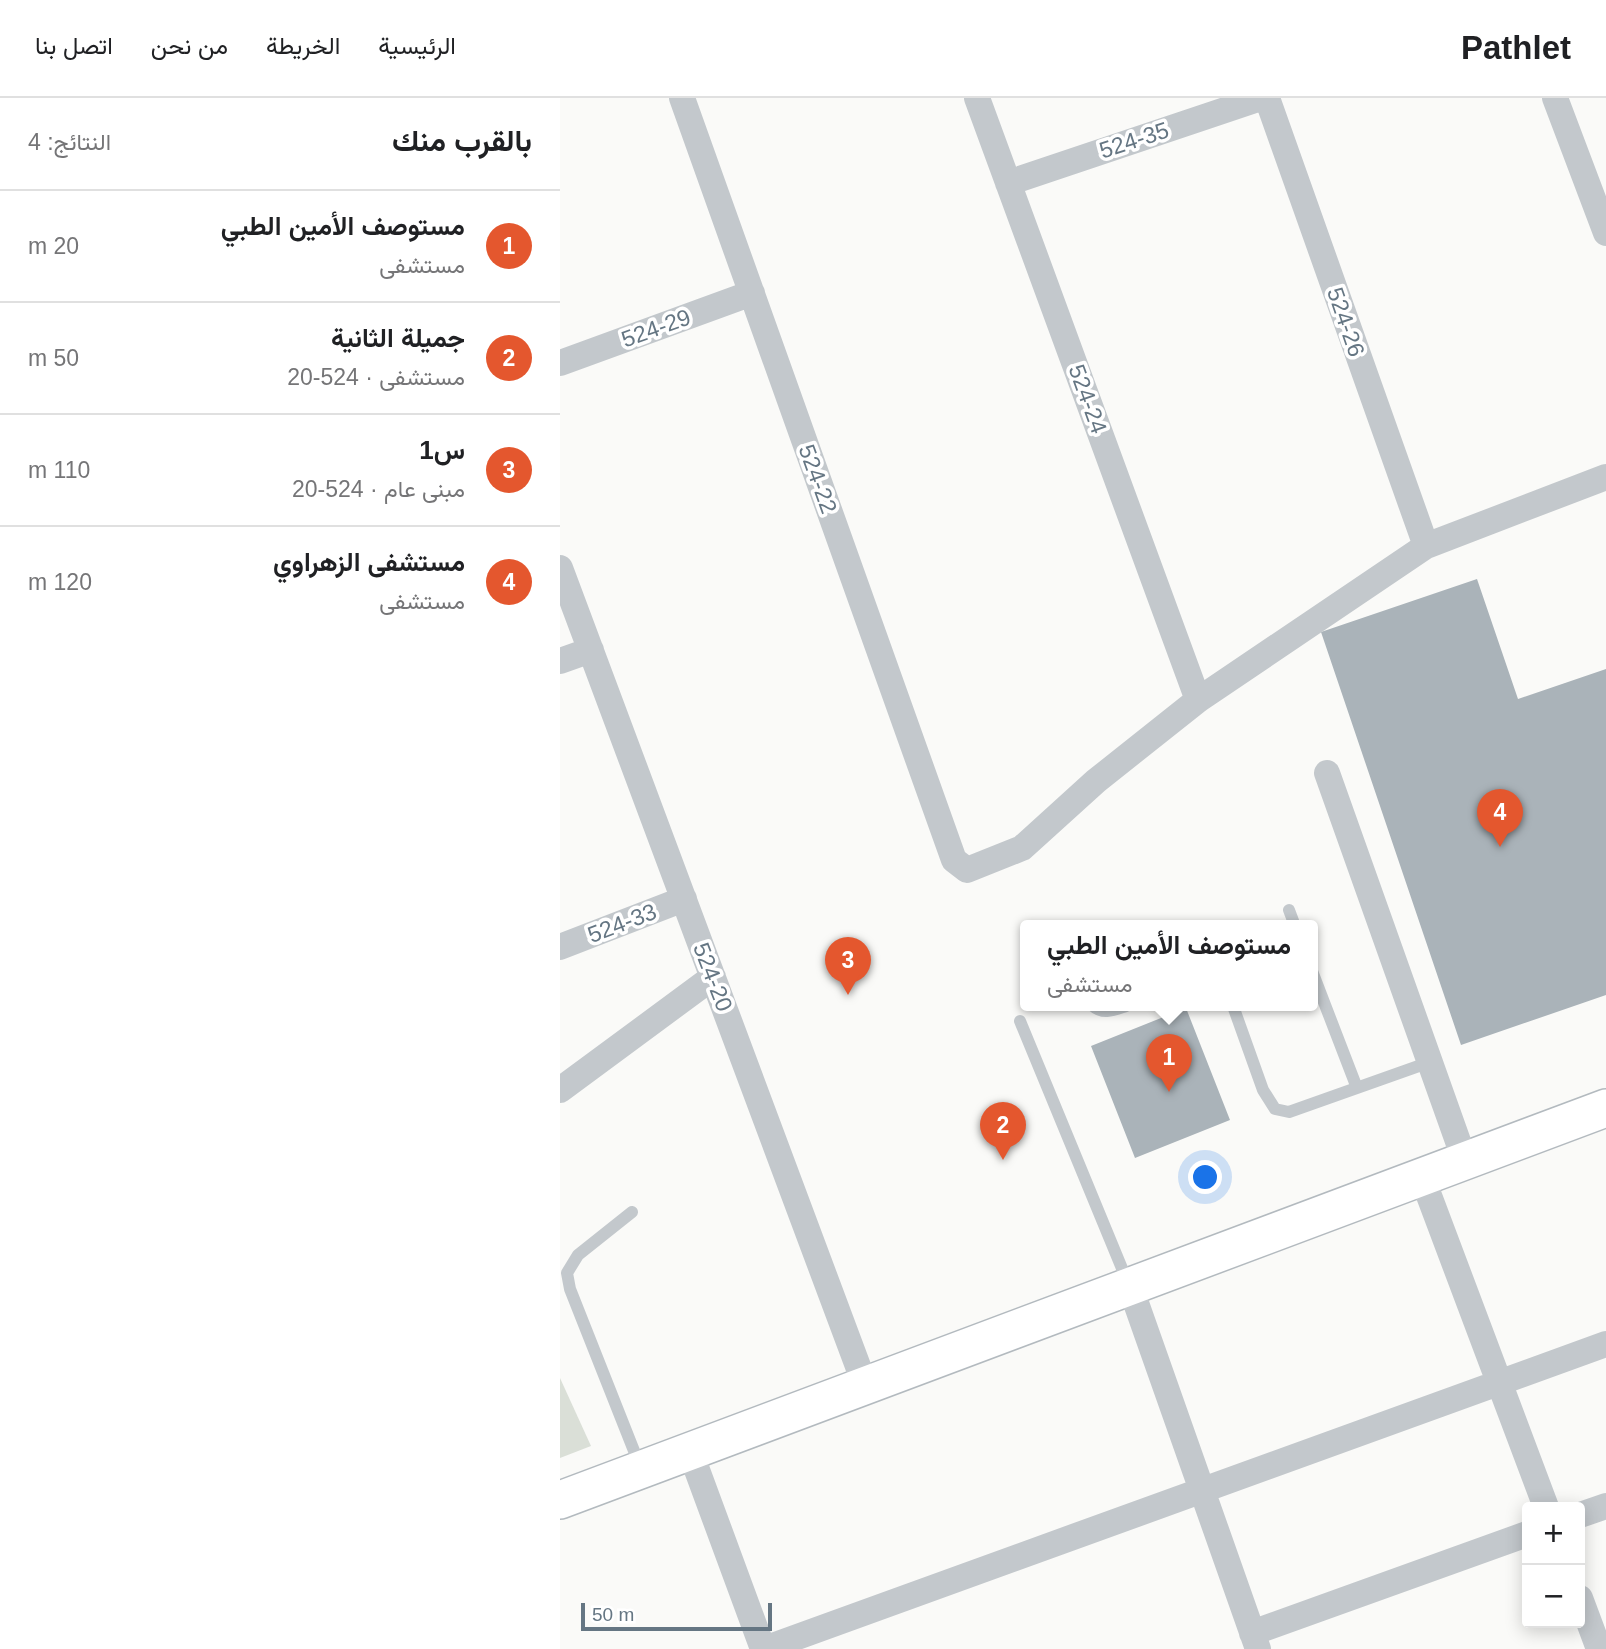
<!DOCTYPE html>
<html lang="ar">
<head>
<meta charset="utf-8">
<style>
  :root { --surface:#fff; --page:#f2f2f2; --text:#202124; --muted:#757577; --line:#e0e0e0; --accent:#e4572e }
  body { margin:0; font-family:Arial,Vazirmatn,sans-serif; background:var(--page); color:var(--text); direction:rtl }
  .controls { position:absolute; right:21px; bottom:21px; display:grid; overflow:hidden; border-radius:7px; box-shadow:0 4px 18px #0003 }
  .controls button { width:63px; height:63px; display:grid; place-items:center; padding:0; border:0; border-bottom:2px solid var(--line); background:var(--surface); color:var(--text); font:35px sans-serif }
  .scale { position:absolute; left:21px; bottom:18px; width:191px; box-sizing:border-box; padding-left:7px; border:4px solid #657683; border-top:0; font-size:19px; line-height:24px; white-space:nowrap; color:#657683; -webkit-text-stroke:5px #fff; paint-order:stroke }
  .you { position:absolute; left:646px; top:1080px; width:24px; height:24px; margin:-18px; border:5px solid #fff; border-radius:50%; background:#1a73e8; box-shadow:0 0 0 10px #1a73e833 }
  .badge { display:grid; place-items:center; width:46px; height:46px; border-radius:50%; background:var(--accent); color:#fff; font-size:23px; font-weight:700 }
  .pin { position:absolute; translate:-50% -58px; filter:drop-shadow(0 2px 4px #0008) }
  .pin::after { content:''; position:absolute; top:37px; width:24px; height:21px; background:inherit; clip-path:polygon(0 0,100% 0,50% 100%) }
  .popup { position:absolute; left:460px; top:822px; width:298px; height:91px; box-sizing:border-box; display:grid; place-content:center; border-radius:7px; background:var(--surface); filter:drop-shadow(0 2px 5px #0005); font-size:23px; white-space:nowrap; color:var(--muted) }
  .popup b { font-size:26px; color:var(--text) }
  .popup::after { content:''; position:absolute; left:50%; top:100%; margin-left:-14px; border:14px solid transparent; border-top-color:var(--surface) }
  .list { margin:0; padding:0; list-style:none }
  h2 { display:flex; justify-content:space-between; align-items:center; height:91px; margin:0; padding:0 28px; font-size:30px }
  h2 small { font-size:23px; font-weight:400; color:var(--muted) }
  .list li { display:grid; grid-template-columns:46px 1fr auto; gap:21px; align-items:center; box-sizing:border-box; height:112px; padding:0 28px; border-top:2px solid var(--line) }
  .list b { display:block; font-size:26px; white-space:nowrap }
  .list p { margin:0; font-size:23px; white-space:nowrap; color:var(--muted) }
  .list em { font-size:23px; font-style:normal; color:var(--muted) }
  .map { position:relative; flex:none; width:1046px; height:1551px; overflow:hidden; direction:ltr }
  header { display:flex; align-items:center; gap:42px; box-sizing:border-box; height:98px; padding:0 35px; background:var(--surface); border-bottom:2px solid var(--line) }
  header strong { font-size:33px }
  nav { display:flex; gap:38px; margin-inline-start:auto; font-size:24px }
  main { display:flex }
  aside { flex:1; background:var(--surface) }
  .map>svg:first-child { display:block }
</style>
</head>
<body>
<header>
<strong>Pathlet</strong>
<nav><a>الرئيسية</a><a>الخريطة</a><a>من نحن</a><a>اتصل بنا</a></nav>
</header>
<main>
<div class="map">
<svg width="1046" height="1551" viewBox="0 0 1046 1551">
  <rect width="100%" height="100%" fill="#fafaf8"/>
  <!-- green -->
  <path fill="#dadfd7" d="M0,1280L31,1348L0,1360Z"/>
  <!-- building -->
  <path fill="#aab3b9" d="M917,481L958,601L1046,571V897L901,947L761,534Z
    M626,910L670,1022L575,1060L531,948Z"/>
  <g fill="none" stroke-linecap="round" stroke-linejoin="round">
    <defs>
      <path id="secondary" d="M0,1402L1046,1010"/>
    </defs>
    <!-- secondary casing -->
    <use href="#secondary" stroke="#b3babf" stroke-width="40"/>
    <!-- lane -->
    <path stroke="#c3c8cc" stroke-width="12" d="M729,812L735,828
      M752,873L797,990
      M533,908C543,917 554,912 566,908
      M673,908L703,992L715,1011L729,1014L870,964
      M460,923L568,1185
      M72,1114L18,1157L7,1175L10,1191L80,1368"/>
    <!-- street -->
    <path stroke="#c3c8cc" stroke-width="26" d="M122,0L394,762L407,772L462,750L536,683L638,602L866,448L1046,379
      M417,0L638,602
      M707,0L866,448
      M995,0L1046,135
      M448,85L701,0
      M0,265L192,195
      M0,470L305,1287
      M0,563L31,552
      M767,675L905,1063
      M0,849L124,801
      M0,992L153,879
      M862,1079L986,1409
      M570,1188L698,1551
      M130,1353L203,1551
      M1020,1417L1046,1408
      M1020,1500L1039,1551
      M692,1535L967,1436
      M204,1551L1046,1246"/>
    <!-- secondary -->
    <use href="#secondary" stroke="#fff" stroke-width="37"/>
  </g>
  <g text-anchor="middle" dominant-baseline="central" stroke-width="7" stroke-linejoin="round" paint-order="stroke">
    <!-- street labels -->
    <g font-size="23" fill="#657683" stroke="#fff">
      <text transform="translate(574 42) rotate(-18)">524-35</text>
      <text transform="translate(786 224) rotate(71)">524-26</text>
      <text transform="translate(96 230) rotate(-20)">524-29</text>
      <text transform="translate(528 301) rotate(70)">524-24</text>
      <text transform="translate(258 381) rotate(70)">524-22</text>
      <text transform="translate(62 825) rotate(-21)">524-33</text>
      <text transform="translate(153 879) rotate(69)">524-20</text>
    </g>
  </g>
</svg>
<div class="controls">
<button>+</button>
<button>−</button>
</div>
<div class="scale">50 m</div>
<div class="you"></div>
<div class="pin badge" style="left:609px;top:994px">1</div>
<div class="popup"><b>مستوصف الأمين الطبي</b>مستشفى</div>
<div class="pin badge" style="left:443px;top:1062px">2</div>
<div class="pin badge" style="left:288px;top:897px">3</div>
<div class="pin badge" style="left:940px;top:749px">4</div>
</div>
<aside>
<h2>بالقرب منك<small>النتائج: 4</small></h2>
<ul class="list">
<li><span class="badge">1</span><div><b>مستوصف الأمين الطبي</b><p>مستشفى</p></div><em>20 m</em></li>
<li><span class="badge">2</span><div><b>جميلة الثانية</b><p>مستشفى · 524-20</p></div><em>50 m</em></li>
<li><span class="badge">3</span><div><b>س1</b><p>مبنى عام · 524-20</p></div><em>110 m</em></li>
<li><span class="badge">4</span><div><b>مستشفى الزهراوي</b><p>مستشفى</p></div><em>120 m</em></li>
</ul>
</aside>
</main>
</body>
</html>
